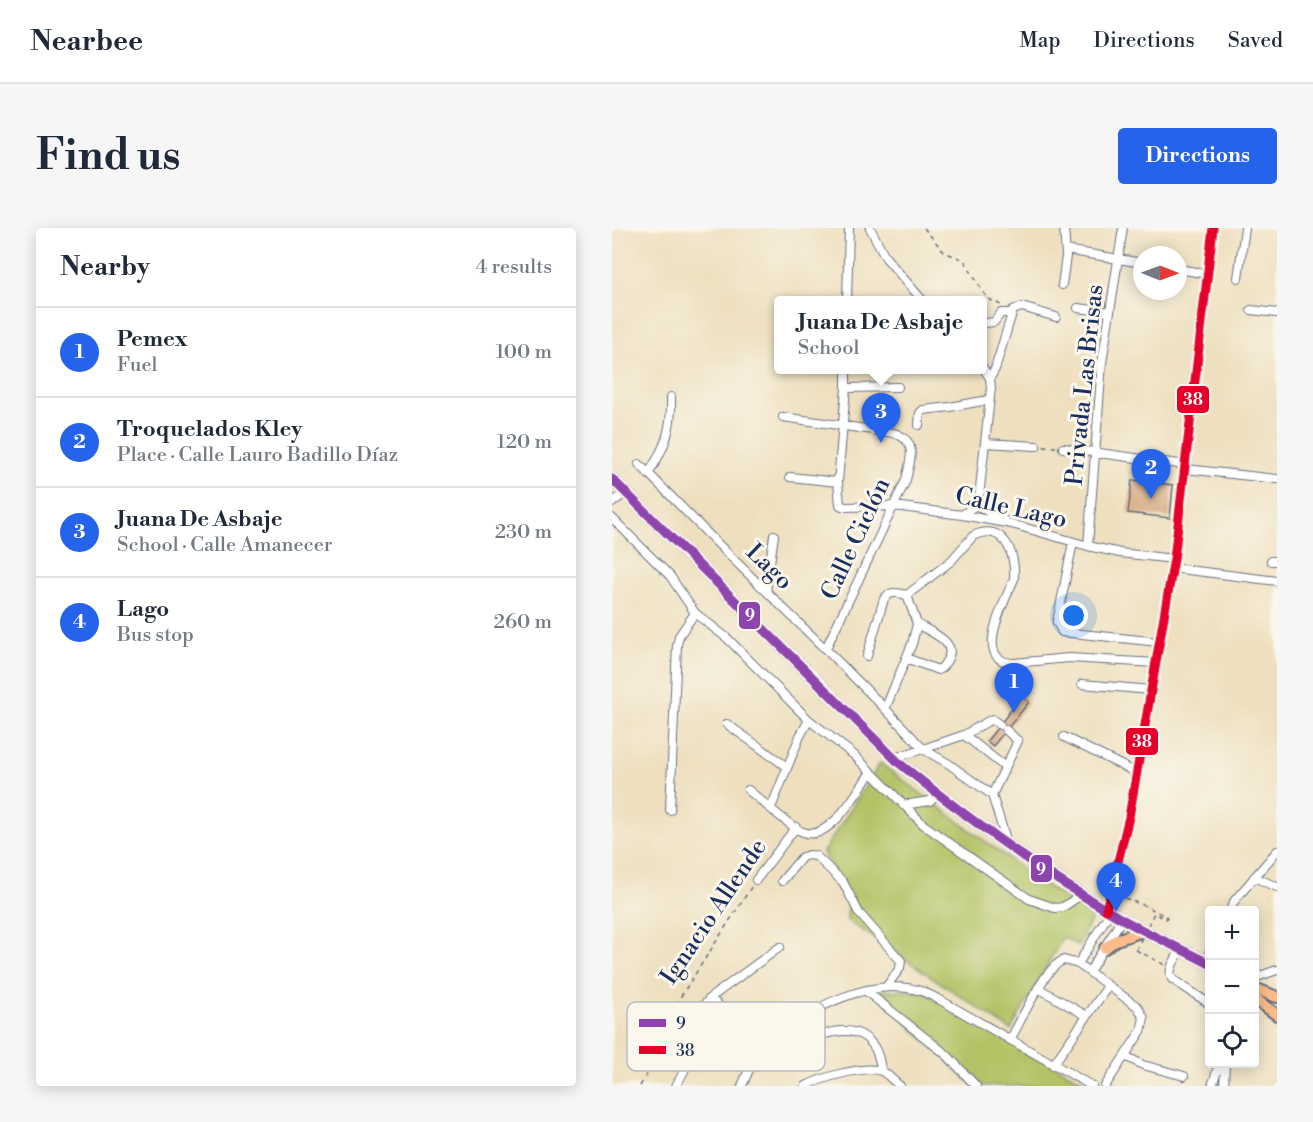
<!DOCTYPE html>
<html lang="en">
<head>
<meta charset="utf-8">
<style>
  :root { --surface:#fff; --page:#f6f6f7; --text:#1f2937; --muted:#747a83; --line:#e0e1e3; --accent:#2563eb }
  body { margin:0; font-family:"Libre Bodoni",serif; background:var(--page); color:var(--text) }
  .controls { position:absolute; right:18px; bottom:18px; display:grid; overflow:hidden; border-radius:6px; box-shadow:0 3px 15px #0003 }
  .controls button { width:54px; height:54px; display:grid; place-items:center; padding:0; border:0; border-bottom:2px solid var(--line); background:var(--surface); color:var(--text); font:30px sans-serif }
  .compass { position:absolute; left:521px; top:18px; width:54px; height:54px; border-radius:50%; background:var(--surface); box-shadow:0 3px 15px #0003; rotate:91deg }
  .you { position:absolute; left:462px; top:388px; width:21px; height:21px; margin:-15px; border:4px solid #fff; border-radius:50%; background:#1a73e8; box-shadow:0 0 0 9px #1a73e833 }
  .badge { display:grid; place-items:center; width:39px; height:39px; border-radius:50%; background:var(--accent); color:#fff; font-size:20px; font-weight:700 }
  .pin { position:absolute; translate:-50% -50px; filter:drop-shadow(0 2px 3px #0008) }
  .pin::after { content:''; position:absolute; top:32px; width:21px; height:18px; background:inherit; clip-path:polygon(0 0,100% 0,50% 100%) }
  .popup { position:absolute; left:162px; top:68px; width:213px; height:78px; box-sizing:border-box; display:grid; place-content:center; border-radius:6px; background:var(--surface); filter:drop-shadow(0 2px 4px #0005); font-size:20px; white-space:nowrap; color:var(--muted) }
  .popup b { font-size:22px; color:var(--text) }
  .popup::after { content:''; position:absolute; left:50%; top:100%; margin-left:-12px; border:12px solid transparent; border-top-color:var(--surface) }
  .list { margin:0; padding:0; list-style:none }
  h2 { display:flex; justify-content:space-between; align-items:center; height:78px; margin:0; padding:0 24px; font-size:26px }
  h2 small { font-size:20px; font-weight:400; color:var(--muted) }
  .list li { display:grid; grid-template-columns:39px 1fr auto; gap:18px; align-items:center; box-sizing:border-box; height:90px; padding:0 24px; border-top:2px solid var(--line) }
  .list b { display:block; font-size:22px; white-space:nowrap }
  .list p { margin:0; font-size:20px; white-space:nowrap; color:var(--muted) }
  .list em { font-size:20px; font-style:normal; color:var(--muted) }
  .icon { flex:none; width:33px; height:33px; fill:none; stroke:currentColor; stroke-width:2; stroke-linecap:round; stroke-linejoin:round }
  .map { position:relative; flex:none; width:665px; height:858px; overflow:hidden; border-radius:6px }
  header { display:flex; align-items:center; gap:36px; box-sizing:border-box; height:84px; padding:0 30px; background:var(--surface); border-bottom:2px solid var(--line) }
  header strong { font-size:28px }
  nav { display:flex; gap:33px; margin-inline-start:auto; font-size:21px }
  .intro { display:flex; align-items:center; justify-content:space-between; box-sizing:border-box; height:144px; padding:0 36px }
  h1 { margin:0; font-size:42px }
  .button { padding:15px 27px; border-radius:6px; background:var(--accent); color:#fff; font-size:21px; font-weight:700 }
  main { display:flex; gap:36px; padding:0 36px }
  aside { flex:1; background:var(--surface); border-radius:6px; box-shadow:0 3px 15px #0003 }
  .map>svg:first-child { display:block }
</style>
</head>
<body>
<header>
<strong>Nearbee</strong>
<nav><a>Map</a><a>Directions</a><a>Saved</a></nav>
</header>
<div class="intro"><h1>Find us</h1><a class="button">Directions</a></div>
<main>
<aside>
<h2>Nearby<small>4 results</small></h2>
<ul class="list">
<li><span class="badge">1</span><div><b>Pemex</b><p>Fuel</p></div><em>100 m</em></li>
<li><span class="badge">2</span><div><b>Troquelados Kley</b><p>Place · Calle Lauro Badillo Díaz</p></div><em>120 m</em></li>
<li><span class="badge">3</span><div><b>Juana De Asbaje</b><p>School · Calle Amanecer</p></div><em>230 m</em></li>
<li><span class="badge">4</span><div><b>Lago</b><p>Bus stop</p></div><em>260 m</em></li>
</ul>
</aside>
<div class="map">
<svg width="665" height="858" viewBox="0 0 665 858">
  <rect width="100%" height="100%" fill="#fbf7ec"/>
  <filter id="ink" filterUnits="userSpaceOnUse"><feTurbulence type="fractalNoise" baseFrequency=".0167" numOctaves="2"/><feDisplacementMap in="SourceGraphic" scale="12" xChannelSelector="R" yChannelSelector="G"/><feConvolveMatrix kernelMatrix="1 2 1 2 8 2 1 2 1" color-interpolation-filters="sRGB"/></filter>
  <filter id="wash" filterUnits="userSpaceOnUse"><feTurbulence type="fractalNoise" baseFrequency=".008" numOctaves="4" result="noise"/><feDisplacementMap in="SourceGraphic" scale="24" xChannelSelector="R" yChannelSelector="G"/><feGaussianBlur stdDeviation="1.35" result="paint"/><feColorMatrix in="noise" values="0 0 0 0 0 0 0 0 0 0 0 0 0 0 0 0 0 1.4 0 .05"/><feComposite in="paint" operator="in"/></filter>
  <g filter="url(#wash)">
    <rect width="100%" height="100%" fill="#eee0bf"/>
    <!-- green -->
    <path fill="#b3c265" stroke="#677862" stroke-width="1.5" d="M268,535L424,651L481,688L466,718L451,709L399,802L235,692L236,676L211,624Z
      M260,762L310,763L480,858H362Z"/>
    <g id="blocks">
      <!-- building -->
      <path fill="#d5ab83" d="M520,252L561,257L558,290L516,285Z
        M410,468L417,474L381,518L375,513Z"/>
    </g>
  </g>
  <g filter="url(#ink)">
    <use href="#blocks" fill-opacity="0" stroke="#656d80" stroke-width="1.5"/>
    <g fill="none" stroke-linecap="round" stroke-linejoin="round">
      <defs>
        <path id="minor" d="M258,0L274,30L311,73
          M454,22L530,35
          M566,41L596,46
          M626,50L633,0
          M450,57L454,28L452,0
          M235,73L237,0
          M466,80L498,84
          M639,82L665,85
          M374,95L382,94L389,85H400
          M371,140L378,150
          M234,142V160L226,254L228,277L233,279L282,278L350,287L400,296L476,318L508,325L562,331
          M234,160L286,159
          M171,189L282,205C307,213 298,232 294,252L214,420
          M307,197L308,185L311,182L338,179L376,172
          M373,215L424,218
          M451,220L574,237
          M27,236C68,277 108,319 150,359C204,413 260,464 311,521L352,507L380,491L388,497
          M574,241L665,251
          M36,246C54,219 60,200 59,169
          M178,249L226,254
          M0,275L14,264
          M364,277L392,292
          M350,287L364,277L367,269L379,160L378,150L383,141L401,82L410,79L444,89
          M0,290L58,348L83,385L115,410L197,492L242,527L312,597L417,671L443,680L451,679L469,667
          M461,314L445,394L450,404L547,414
          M476,318L490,135L511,0
          M659,333H665
          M560,340L665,353
          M154,363L162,307
          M255,428L272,371C279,362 285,365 295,367
          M294,430L326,442C331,440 332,437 335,432C347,414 318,404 305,396
          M470,456L539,462
          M274,479L300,416L305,396L295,367L339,333L361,308C392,293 404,326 402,351C393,373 359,434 402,435L457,430L544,435
          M115,496L175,539
          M352,507L393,539
          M452,509L525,545
          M282,530L311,521L337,536L380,567L396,618
          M136,562C149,572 178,599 191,604C218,615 246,562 259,544
          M380,567L406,513L394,502
          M291,577L318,573L325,566
          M159,580L188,508L197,492
          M58,582L65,417L67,408L83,385
          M642,649L665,659
          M144,652L184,599
          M170,653L190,629L197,627L204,628L231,654L247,685L289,733L288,740L274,759
          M494,682L517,589L562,331L601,0
          M618,682L623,672L665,623
          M569,722C564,731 555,741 560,751L598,776
          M593,734L598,723
          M466,736L498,684
          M477,744L510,691
          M642,750L665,742
          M426,760L475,788
          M254,763L335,827L364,858
          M98,770L149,814
          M398,812C409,793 433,738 452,732L466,736L526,779L532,790L529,803L493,858
          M149,814C194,786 253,746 309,763C316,765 323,770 330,773L480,858
          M149,814C161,815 175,819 187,817C195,815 204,809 213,806C245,797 266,809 269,843
          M513,828L531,837L572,848
          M441,837L496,758
          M64,858L72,843L87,783L98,770L168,719
          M130,858L149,814
          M194,858C209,850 252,837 269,843C275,845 282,854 288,858
          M600,858L607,836
          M612,858L613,836"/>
        <path id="highway" d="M0,251L287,535C354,589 422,639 496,683C529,703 564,718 598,736
          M493,720L504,712L531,703
          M642,760L665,769
          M642,770L665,787"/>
      </defs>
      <!-- minor casing -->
      <use href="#minor" stroke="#656d80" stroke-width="10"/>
      <!-- highway casing -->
      <use href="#highway" stroke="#656d80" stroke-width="14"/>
      <!-- path -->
      <path stroke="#656d80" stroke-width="1.5" stroke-dasharray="4.5 4.5" stroke-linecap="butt" d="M312,0L332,24L352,32L373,67L378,72L389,77
        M431,218L444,219
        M504,667L534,678L555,689L554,691L542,685
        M524,722L553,737
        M28,858L44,832L52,798L69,768L140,658"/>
      <!-- minor -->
      <use href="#minor" stroke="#fff" stroke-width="8"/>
      <!-- highway -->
      <use href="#highway" stroke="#fabc8b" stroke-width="10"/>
      <!-- path-bridge -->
      <path stroke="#656d80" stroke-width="1.5" stroke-dasharray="4.5 4.5" stroke-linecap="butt" d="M524,722L542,685"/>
      <defs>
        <path id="bus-1" d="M0,251L287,535C354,589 422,639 496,683C529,703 564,718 598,736"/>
        <path id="bus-2" d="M494,682L517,589L562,331L601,0"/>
      </defs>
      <!-- bus-1 casing -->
      <use href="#bus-1" stroke="#fbf7ec" stroke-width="14"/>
      <!-- bus-2 casing -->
      <use href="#bus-2" stroke="#fbf7ec" stroke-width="14"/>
      <!-- bus-1 -->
      <use href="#bus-1" stroke="#8e44ad" stroke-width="9"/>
      <!-- bus-2 -->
      <use href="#bus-2" stroke="#e4002b" stroke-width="9"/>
    </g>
  </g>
  <g text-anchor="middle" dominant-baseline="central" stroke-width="6" stroke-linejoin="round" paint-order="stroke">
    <!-- street labels -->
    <g font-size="24" fill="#1b2f5e" stroke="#fbf7ec">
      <text transform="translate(473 157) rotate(-84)">Privada Las Brisas</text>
      <text transform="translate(399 280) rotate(13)">Calle Lago</text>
      <text transform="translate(244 311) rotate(-65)">Calle Ciclón</text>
      <text transform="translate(157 339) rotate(44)">Lago</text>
      <text transform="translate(102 684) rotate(-56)">Ignacio Allende</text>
    </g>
  </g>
  <!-- legend -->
  <rect x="15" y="774" width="198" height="69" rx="9" fill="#fbf7ec" stroke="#b8bbc1" stroke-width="1.5"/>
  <rect x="27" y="791" width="27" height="8" fill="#8e44ad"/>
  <rect x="27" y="818" width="27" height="8" fill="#e4002b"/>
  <g font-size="16" fill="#1b2f5e">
    <text x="64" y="801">9</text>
    <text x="64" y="828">38</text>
  </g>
  <g stroke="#fbf7ec" stroke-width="2">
    <rect x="564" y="157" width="34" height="29" rx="6" fill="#e4002b"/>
    <rect x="126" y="373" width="23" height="29" rx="6" fill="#8e44ad"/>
    <rect x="513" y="499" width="34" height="29" rx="6" fill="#e4002b"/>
    <rect x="418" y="626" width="23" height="29" rx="6" fill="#8e44ad"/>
  </g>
  <g font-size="16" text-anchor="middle" font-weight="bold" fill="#fff">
    <text x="581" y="177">38</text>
    <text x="138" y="393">9</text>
    <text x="530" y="519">38</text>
    <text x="429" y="647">9</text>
  </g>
</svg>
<div class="controls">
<button>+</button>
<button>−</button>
<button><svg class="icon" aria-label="locate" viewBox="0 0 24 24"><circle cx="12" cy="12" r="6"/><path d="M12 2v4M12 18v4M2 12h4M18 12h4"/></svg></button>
</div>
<svg class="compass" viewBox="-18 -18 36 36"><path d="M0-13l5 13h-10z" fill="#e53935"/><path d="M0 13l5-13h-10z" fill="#747a83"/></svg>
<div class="you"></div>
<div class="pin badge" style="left:402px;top:485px">1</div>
<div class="pin badge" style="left:539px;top:271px">2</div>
<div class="pin badge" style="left:269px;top:215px">3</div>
<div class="popup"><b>Juana De Asbaje</b>School</div>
<div class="pin badge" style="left:504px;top:684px">4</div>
</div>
</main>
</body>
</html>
